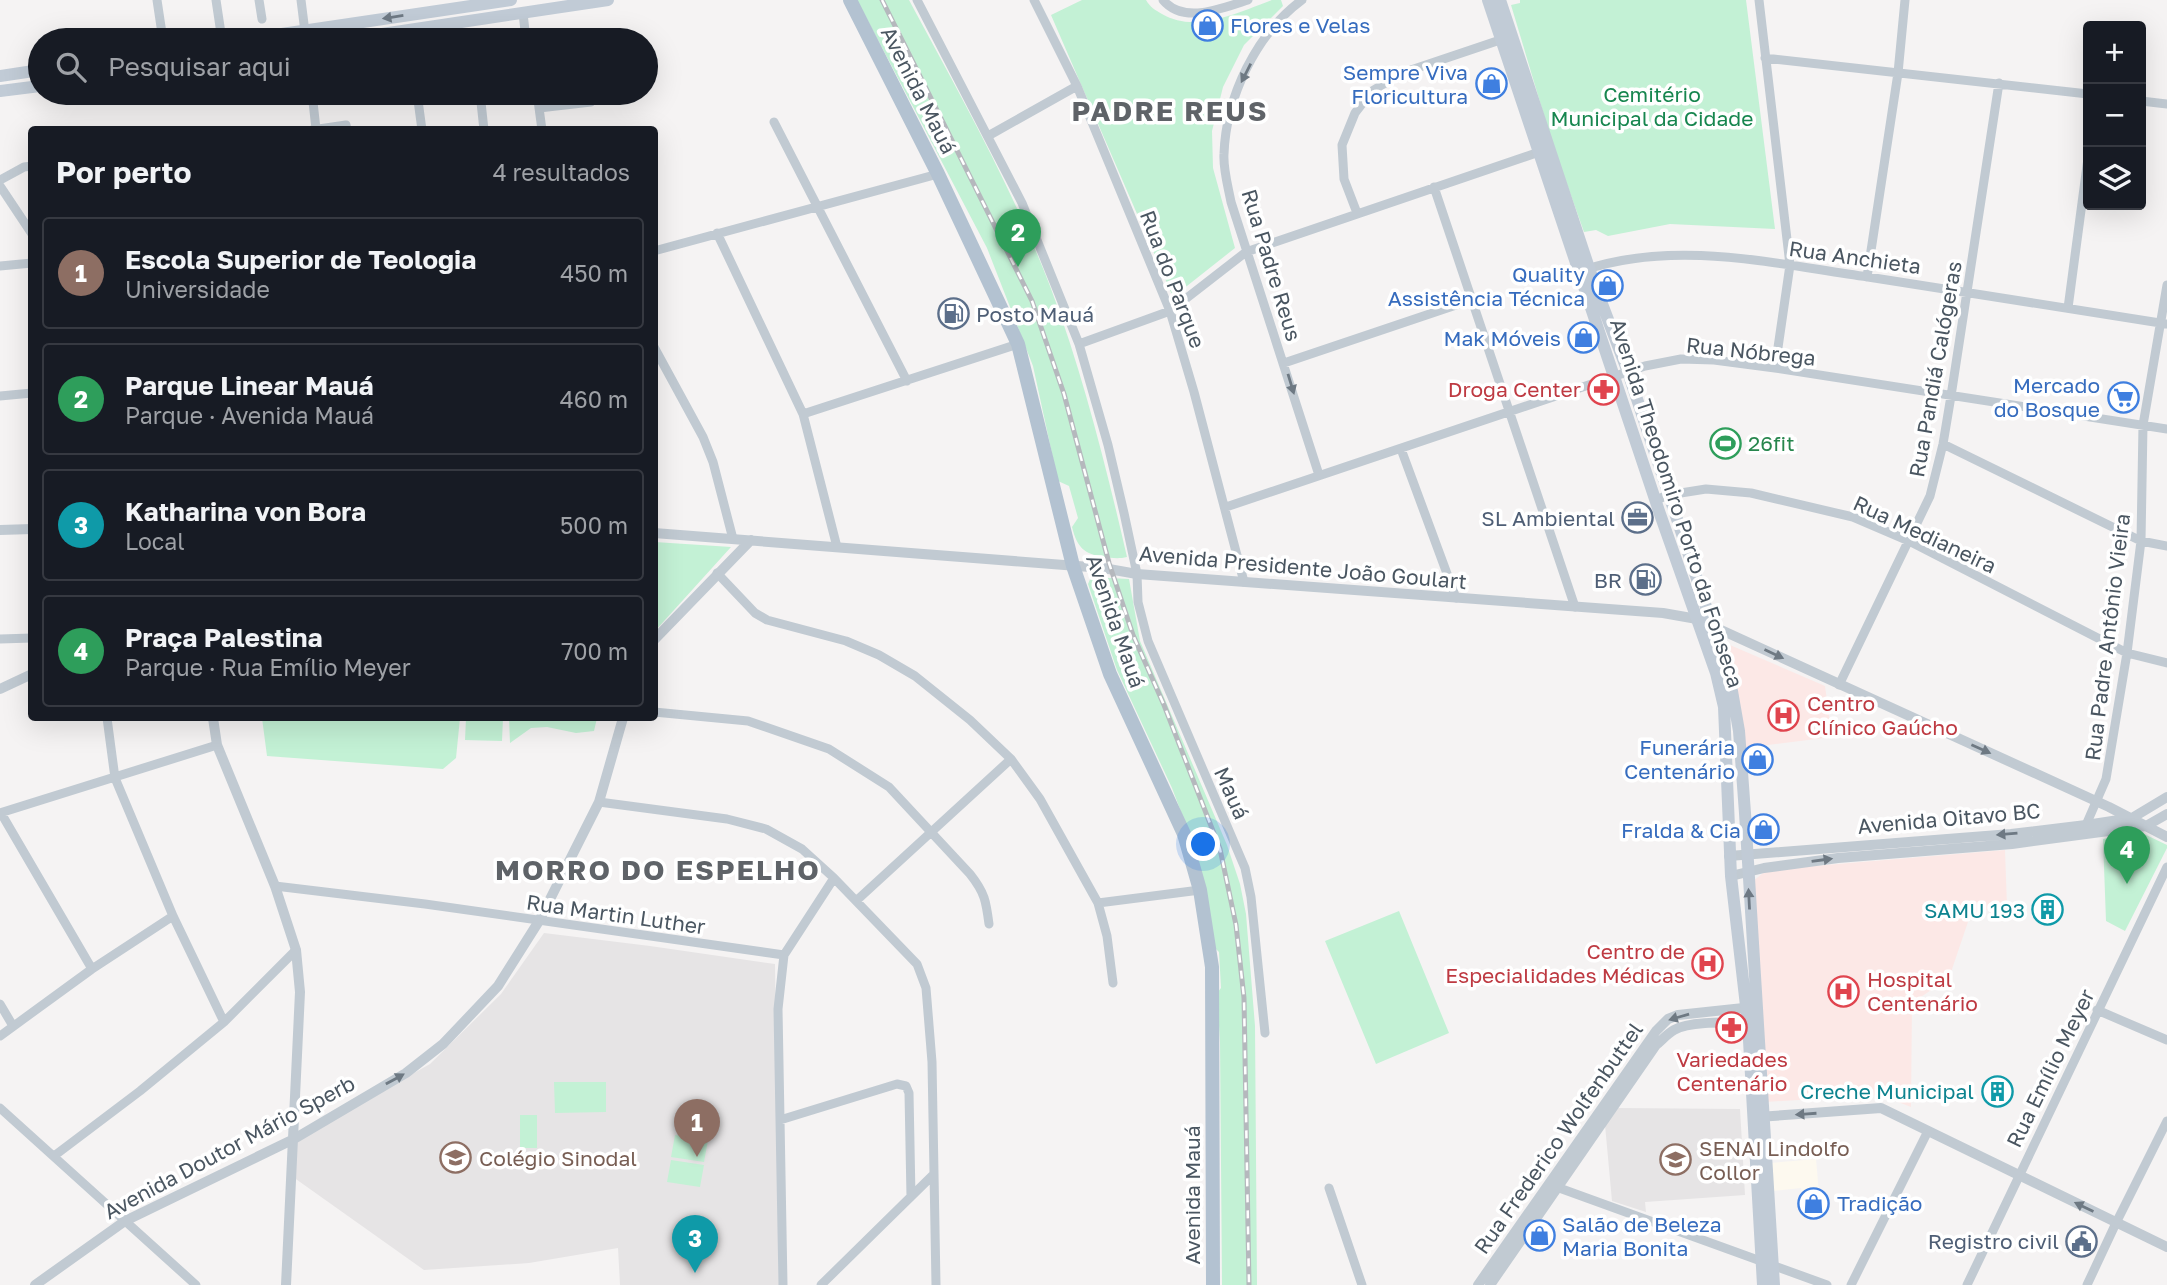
<!DOCTYPE html>
<html lang="pt">
<head>
<meta charset="utf-8">
<style>
  :root { --surface:#171b24; --page:#242831; --text:#f1f3f6; --muted:#9ea1a6; --line:#363941; --accent:#1a73e8 }
  body { margin:0; font-family:"Golos Text",sans-serif; background:var(--page); color:var(--text) }
  .controls { position:absolute; right:21px; top:21px; display:grid; overflow:hidden; border-radius:7px; box-shadow:0 7px 28px #0002 }
  .controls button { width:63px; height:63px; display:grid; place-items:center; padding:0; border:0; border-bottom:2px solid var(--line); background:var(--surface); color:var(--text); font:35px sans-serif }
  .you { position:absolute; left:1204px; top:845px; width:24px; height:24px; margin:-18px; border:5px solid #fff; border-radius:50%; background:#1a73e8; box-shadow:0 0 0 10px #1a73e833 }
  .badge { display:grid; place-items:center; width:46px; height:46px; border-radius:50%; background:var(--accent); color:#fff; font-size:23px; font-weight:700 }
  .pin { position:absolute; translate:-50% -58px; filter:drop-shadow(0 2px 4px #0008) }
  .pin::after { content:''; position:absolute; top:37px; width:24px; height:21px; background:inherit; clip-path:polygon(0 0,100% 0,50% 100%) }
  .list { margin:0; padding:0; list-style:none }
  h2 { display:flex; justify-content:space-between; align-items:center; height:91px; margin:0; padding:0 28px; font-size:30px }
  h2 small { font-size:23px; font-weight:400; color:var(--muted) }
  .list li { display:grid; grid-template-columns:46px 1fr auto; gap:21px; align-items:center; box-sizing:border-box; height:112px; margin:0 14px 14px; padding:0 14px; border:2px solid var(--line); border-radius:7px }
  .list b { display:block; font-size:26px; white-space:nowrap }
  .list p { margin:0; font-size:23px; white-space:nowrap; color:var(--muted) }
  .list em { font-size:23px; font-style:normal; color:var(--muted) }
  .icon { flex:none; width:38px; height:38px; fill:none; stroke:currentColor; stroke-width:2; stroke-linecap:round; stroke-linejoin:round }
  .map { position:relative; flex:none; width:2167px; height:1285px; overflow:hidden }
  .search { position:absolute; background:var(--surface); box-shadow:0 7px 28px #0002; left:28px; top:28px; width:630px; height:77px; display:flex; align-items:center; gap:18px; box-sizing:border-box; padding:0 24px; border-radius:38px; color:var(--muted); font-size:26px }
  .panel { position:absolute; background:var(--surface); box-shadow:0 7px 28px #0002; left:28px; top:126px; width:630px; height:595px; border-radius:7px }
  .map>svg:first-child { display:block }
</style>
</head>
<body>
<div class="map">
<svg width="2167" height="1285" viewBox="0 0 2167 1285">
  <rect width="100%" height="100%" fill="#f5f3f3"/>
  <!-- commercial -->
  <path fill="#fdf9ef" d="M1816,1159L1819,1193H1802L1801,1188L1773,1191L1770,1163Z"/>
  <!-- education -->
  <path fill="#e6e4e5" d="M544,933L650,946L775,964L779,1285H620L618,1248L529,1263L424,1270L293,1177L296,1139L430,1064L501,994Z
    M1618,1108L1740,1109L1745,1195L1645,1202L1646,1212L1612,1201L1605,1125Z"/>
  <!-- medical -->
  <path fill="#fce8e6" d="M1723,642L1825,686L1832,737L1743,748Z
    M2005,850L2007,906L1971,913L1949,978L1912,1003L1911,1107L1880,1095L1765,1102L1753,881L1767,870Z"/>
  <!-- green -->
  <path fill="#c3f1d5" d="M857,0H909C959,93 1012,187 1050,286C1083,374 1106,466 1127,557C1119,559 1112,558 1103,557C1084,554 1077,547 1072,527L1078,518L1069,486L1058,481L1033,366L987,248Z
    M1082,0H1146C1150,7 1155,10 1162,14C1196,34 1239,12 1272,0H1281L1283,6L1244,45L1223,87L1212,131L1213,168L1235,248L1173,297L1051,15Z
    M1520,0H1746L1775,229L1670,224L1608,236L1596,230L1584,232L1552,142L1511,5L1520,3Z
    M655,542L731,547L655,631L654,542Z
    M1091,577L1129,579L1140,641L1227,845L1240,884L1246,914L1255,1026L1257,1285H1222L1220,1042L1217,993L1221,988L1219,952L1214,947L1194,846L1172,788L1117,670L1088,584Z
    M262,718H460L456,758L443,769L267,756Z
    M466,718H503L502,741L465,740Z
    M509,718H597L594,731L576,733L547,727L531,728L510,743Z
    M2140,832L2167,845V848L2125,931L2106,921L2103,839Z
    M1399,911L1449,1033L1376,1064L1325,941Z
    M554,1082H606V1112L555,1113Z
    M520,1115H537V1148H520Z
    M675,1135L708,1140L704,1162L671,1157Z
    M671,1160L704,1165L700,1187L667,1182Z"/>
  <g fill="none" stroke-linecap="round" stroke-linejoin="round">
    <!-- minor -->
    <path stroke="#c1cad2" stroke-width="9" d="M157,0L163,40
      M216,0L222,40
      M259,0L262,19
      M301,0L306,40
      M917,0L1022,203L1079,344L1108,445L1124,513L1137,574L1138,602L1148,641L1245,868L1251,897L1265,1033
      M1034,0L1077,86L1170,311L1194,392L1244,582
      M1163,0C1184,25 1222,8 1248,0
      M1302,0C1256,34 1226,97 1224,154C1223,169 1228,186 1231,202L1319,475
      M1759,0L1790,265L1775,368
      M523,13L526,40
      M473,37V40
      M1765,58L2088,94
      M312,93L316,129
      M417,93L422,130
      M480,93L484,130
      M537,93L542,130
      M2141,101L2167,104
      M539,108L591,102
      M774,122L907,381
      M312,130L346,125L347,130
      M988,136L1077,86
      M0,180L24,167L32,166
      M0,186L32,234
      M1434,187L1575,607
      M1357,213L1344,179L1342,145L1355,113L1372,91L1402,73L1506,38
      M717,233L803,414L837,547
      M654,251L938,174
      M0,266L32,263
      M1584,270C1677,239 1774,264 1868,277C1968,292 2067,309 2167,324
      M1867,277L1898,73L1905,0
      M2068,308L2088,158
      M1079,344L1170,311L1246,252L1542,151
      M654,347L703,437L713,462L733,539
      M1284,363L1471,300
      M0,396L32,393
      M803,414L1018,344
      M1943,444L2141,541L2167,546
      M1401,449L1456,598
      M1656,500L1668,495L1706,489L1751,493L1853,517L1909,541L2127,653L2167,663
      M1226,507L1645,366L1681,359L1714,360L1775,368L2167,429
      M717,573L755,613L767,620L846,641L879,655L915,676L970,720L1011,759L1040,799L1098,903L1107,936L1113,983
      M0,639L32,638
      M1839,685L1930,496L1943,444L1951,396L1999,83
      M654,712L748,721L829,749L889,787L970,874C985,893 986,901 989,924
      M107,718L115,778L173,916L224,1022
      M599,802L727,819L766,829L802,849L834,878L917,964L926,988L932,1062L936,1285
      M0,813L217,745
      M1,813L92,969
      M2086,825L2106,779L2127,653L2141,541L2143,425L2167,285
      M275,886L425,904L784,955
      M856,901L1011,759
      M1098,903L1200,890
      M0,1004L13,1026
      M2097,1010L2167,1040
      M0,1036L92,969L173,916
      M0,1108L196,1285
      M780,1120L897,1084L906,1086L909,1093L911,1197
      M54,1156L140,1091L224,1022L296,950
      M1551,1185L1827,1285
      M1329,1188L1362,1285
      M783,1285L778,1009L784,955L834,878
      M821,1285L934,1174
      M1851,1285L1928,1131
      M1967,1285L2167,867
      M2087,1285L2116,1223L2167,1121"/>
    <!-- tertiary -->
    <path stroke="#c1cad2" stroke-width="10" d="M0,530L32,529
      M654,533L1103,568L1137,574L1663,613L1697,619L2109,807L2167,837
      M654,640L751,540
      M0,689L32,674
      M213,718L217,745L275,886L296,950L300,992L286,1285
      M1729,856L2011,834L2086,825L2132,818L2167,797
      M1731,876L1764,868L1838,858L2012,844L2146,826L2167,814
      M1758,1117L1881,1108L2167,1247
      M35,1285L125,1221L294,1139L406,1073L443,1044L498,986L539,921L599,802L623,718
      M1478,1285L1656,1031L1668,1019L1678,1015L1753,1007
      M1490,1285L1656,1045C1662,1040 1667,1034 1674,1030C1691,1020 1733,1023 1754,1023"/>
    <!-- secondary -->
    <path stroke="#c1cbd6" stroke-width="12" d="M1488,0L1660,514L1716,673L1724,707L1731,876L1748,1023L1763,1285
      M1500,0L1594,283L1628,372L1703,597L1732,691L1739,731L1745,813L1774,1285
      M241,40L511,0
      M342,40L608,0
      M0,76L40,70
      M0,91L40,86"/>
    <!-- primary -->
    <path stroke="#b3c2d1" stroke-width="14" d="M850,0L938,174L1018,344L1073,566L1110,674L1184,834L1200,890L1212,967L1213,1285"/>
    <defs>
      <path id="rail" d="M882,0L1032,301L1064,394L1109,563L1133,635L1164,705L1220,849L1236,925L1244,998L1249,1285"/>
    </defs>
    <!-- rail casing -->
    <use href="#rail" stroke="#b5b8bd" stroke-width="5"/>
    <!-- rail -->
    <use href="#rail" stroke="#fff" stroke-width="2.5" stroke-dasharray="8" stroke-linecap="butt"/>
  </g>
  <!-- one-way arrows -->
  <defs><path id="oneway-solid" d="M-6-.8H1V-3.2L6.5 0L1 3.2V.8H-6Z" transform="scale(1.75)"/></defs>
  <g fill="#6e7984">
    <use href="#oneway-solid" transform="translate(393 17) rotate(171)"/>
    <use href="#oneway-solid" transform="translate(1749 899) rotate(-93)"/>
  </g>
  <g fill="#6e7983">
    <use href="#oneway-solid" transform="translate(1246 73) rotate(117)"/>
    <use href="#oneway-solid" transform="translate(1291 384) rotate(73)"/>
    <use href="#oneway-solid" transform="translate(1774 654) rotate(25)"/>
    <use href="#oneway-solid" transform="translate(1981 749) rotate(24)"/>
    <use href="#oneway-solid" transform="translate(2007 834) rotate(175)"/>
    <use href="#oneway-solid" transform="translate(1822 860) rotate(-8)"/>
    <use href="#oneway-solid" transform="translate(1679 1017) rotate(164)"/>
    <use href="#oneway-solid" transform="translate(395 1079) rotate(-29)"/>
    <use href="#oneway-solid" transform="translate(1806 1114) rotate(176)"/>
    <use href="#oneway-solid" transform="translate(2084 1207) rotate(-154)"/>
  </g>
  <!-- icons -->
  <defs>
    <symbol id="shop-ring" viewBox="-11 -11 22 22"><circle r="9.5" fill="#fff" stroke="#3f7fe0" stroke-width="1.5"/><path d="M-5-2.5h2.3a2.7 3.5 0 0 1 5.4 0H5L5.5 6h-11ZM-1.5-2.5h3a1.5 2.3 0 0 0-3 0Z" fill="#3f7fe0"/></symbol>
    <symbol id="fuel-ring" viewBox="-11 -11 22 22"><circle r="9.5" fill="#fff" stroke="#5c6f8a" stroke-width="1.5"/><path d="M-5.5-6h7V0h2V4h1.3V-2.5L3-4.5l.8-.8L6-3V5H2.5V1h-1V6h-7ZM-4.2-4.7v3.2H.2V-4.7Z" fill="#5c6f8a"/></symbol>
    <symbol id="pharmacy-ring" viewBox="-11 -11 22 22"><circle r="9.5" fill="#fff" stroke="#e0444e" stroke-width="1.5"/><path d="M-2-6h4v4h4v4h-4v4h-4v-4h-4v-4h4Z" fill="#e0444e"/></symbol>
    <symbol id="supermarket-ring" viewBox="-11 -11 22 22"><circle r="9.5" fill="#fff" stroke="#3f7fe0" stroke-width="1.5"/><path d="M-6-5.5h2.5l.6 2H6L4.5 2H-2.5L-4.4-4H-6ZM-1.5 3.2a1.3 1.3 0 1 0 .1 0ZM3 3.2a1.3 1.3 0 1 0 .1 0Z" fill="#3f7fe0"/></symbol>
    <symbol id="stadium-ring" viewBox="-11 -11 22 22"><circle r="9.5" fill="#fff" stroke="#2e9e5b" stroke-width="1.5"/><path d="M0-5a6.5 5 0 1 0 0 10a6.5 5 0 1 0 0-10ZM-3.5-1.8h7v3.6h-7Z" fill="#2e9e5b"/></symbol>
    <symbol id="office-ring" viewBox="-11 -11 22 22"><circle r="9.5" fill="#fff" stroke="#5c6f8a" stroke-width="1.5"/><path d="M-6-3h4V-5.5h4V-3h4V5H-6ZM-1-4.5V-3h2v-1.5ZM-6 0V1H6V0Z" fill="#5c6f8a"/></symbol>
    <symbol id="hospital-ring" viewBox="-11 -11 22 22"><circle r="9.5" fill="#fff" stroke="#e0444e" stroke-width="1.5"/><path d="M-5-5h3v3.5h4V-5h3V5h-3V1.5h-4V5h-3Z" fill="#e0444e"/></symbol>
    <symbol id="building-ring" viewBox="-11 -11 22 22"><circle r="9.5" fill="#fff" stroke="#0f9aa8" stroke-width="1.5"/><path d="M-4-6H4V6H1V3H-1V6H-4ZM-2.5-4.3h1.7v1.8h-1.7ZM.8-4.3h1.7v1.8H.8ZM-2.5-1h1.7V.8h-1.7ZM.8-1h1.7V.8H.8Z" fill="#0f9aa8"/></symbol>
    <symbol id="school-ring" viewBox="-11 -11 22 22"><circle r="9.5" fill="#fff" stroke="#8d6e63" stroke-width="1.5"/><path d="M0-5L7-2L0 1L-7-2ZM-4 1L0 2.5L4 1V4Q0 6-4 4Z" fill="#8d6e63"/></symbol>
    <symbol id="civic-ring" viewBox="-11 -11 22 22"><circle r="9.5" fill="#fff" stroke="#5c6f8a" stroke-width="1.5"/><path d="M-.6-6.5H3V-4.5H.6V-3L4-1V1h2V6H-6V1h2V-1L-.6-3ZM-1.2 2.5V6h2.4V2.5Z" fill="#5c6f8a"/></symbol>
  </defs>
  <g fill-rule="evenodd">
    <use href="#shop-ring" x="1190" y="8" width="35" height="35"/>
    <use href="#shop-ring" x="1474" y="66" width="35" height="35"/>
    <use href="#shop-ring" x="1590" y="268" width="35" height="35"/>
    <use href="#fuel-ring" x="936" y="296" width="35" height="35"/>
    <use href="#shop-ring" x="1566" y="320" width="35" height="35"/>
    <use href="#pharmacy-ring" x="1586" y="372" width="35" height="35"/>
    <use href="#supermarket-ring" x="2106" y="380" width="35" height="35"/>
    <use href="#stadium-ring" x="1708" y="426" width="35" height="35"/>
    <use href="#office-ring" x="1620" y="500" width="35" height="35"/>
    <use href="#fuel-ring" x="1628" y="562" width="35" height="35"/>
    <use href="#hospital-ring" x="1766" y="698" width="35" height="35"/>
    <use href="#shop-ring" x="1740" y="742" width="35" height="35"/>
    <use href="#shop-ring" x="1746" y="812" width="35" height="35"/>
    <use href="#building-ring" x="2030" y="892" width="35" height="35"/>
    <use href="#hospital-ring" x="1690" y="946" width="35" height="35"/>
    <use href="#hospital-ring" x="1826" y="974" width="35" height="35"/>
    <use href="#pharmacy-ring" x="1714" y="1010" width="35" height="35"/>
    <use href="#building-ring" x="1980" y="1074" width="35" height="35"/>
    <use href="#school-ring" x="438" y="1140" width="35" height="35"/>
    <use href="#school-ring" x="1658" y="1142" width="35" height="35"/>
    <use href="#shop-ring" x="1796" y="1186" width="35" height="35"/>
    <use href="#shop-ring" x="1522" y="1218" width="35" height="35"/>
    <use href="#civic-ring" x="2064" y="1224" width="35" height="35"/>
  </g>
  <g text-anchor="middle" dominant-baseline="central" stroke-width="7" stroke-linejoin="round" paint-order="stroke">
    <!-- shop labels -->
    <g font-size="21" fill="#366cbe" stroke="#fff" text-anchor="end">
      <text x="1230" y="25" text-anchor="start">Flores e Velas</text>
      <text x="1468" y="72">Sempre Viva<tspan x="1468" dy="24">Floricultura</tspan></text>
      <text x="1585" y="274">Quality<tspan x="1585" dy="24">Assistência Técnica</tspan></text>
      <text x="1561" y="338">Mak Móveis</text>
      <text x="2100" y="385">Mercado<tspan x="2100" dy="24">do Bosque</tspan></text>
      <text x="1735" y="747">Funerária<tspan x="1735" dy="24">Centenário</tspan></text>
      <text x="1741" y="830">Fralda &amp; Cia</text>
      <text x="1837" y="1203" text-anchor="start">Tradição</text>
      <text x="1562" y="1224" text-anchor="start">Salão de Beleza<tspan x="1562" dy="24">Maria Bonita</tspan></text>
    </g>
    <!-- street labels -->
    <g font-size="21" fill="#4a5661" stroke="#fff">
      <text transform="translate(919 90) rotate(63)">Avenida Mauá</text>
      <text transform="translate(1855 257) rotate(8)">Rua Anchieta</text>
      <text transform="translate(1272 265) rotate(73)">Rua Padre Reus</text>
      <text transform="translate(1173 279) rotate(69)">Rua do Parque</text>
      <text transform="translate(1751 351) rotate(6)">Rua Nóbrega</text>
      <text transform="translate(1935 369) rotate(-80)">Rua Pandiá Calógeras</text>
      <text transform="translate(1677 503) rotate(72)">Avenida Theodomiro Porto da Fonseca</text>
      <text transform="translate(1925 534) rotate(25)">Rua Medianeira</text>
      <text transform="translate(1303 567) rotate(5)">Avenida Presidente João Goulart</text>
      <text transform="translate(1116 621) rotate(71)">Avenida Mauá</text>
      <text transform="translate(2107 637) rotate(-83)">Rua Padre Antônio Vieira</text>
      <text transform="translate(1232 793) rotate(66)">Mauá</text>
      <text transform="translate(1949 818) rotate(-5)">Avenida Oitavo BC</text>
      <text transform="translate(616 914) rotate(8)">Rua Martin Luther</text>
      <text transform="translate(2050 1068) rotate(-64)">Rua Emílio Meyer</text>
      <text transform="translate(1558 1138) rotate(-55)">Rua Frederico Wolfenbuttel</text>
      <text transform="translate(229 1147) rotate(-28)">Avenida Doutor Mário Sperb</text>
      <text transform="translate(1192 1195) rotate(-90)">Avenida Mauá</text>
    </g>
    <!-- park labels -->
    <g font-size="21" fill="#17864f" stroke="#fff">
      <text x="1652" y="94">Cemitério<tspan x="1652" dy="24">Municipal da Cidade</tspan></text>
    </g>
    <!-- service labels -->
    <g font-size="21" fill="#4e5e75" stroke="#fff" text-anchor="end">
      <text x="976" y="314" text-anchor="start">Posto Mauá</text>
      <text x="1615" y="518">SL Ambiental</text>
      <text x="1622" y="580">BR</text>
      <text x="2059" y="1241">Registro civil</text>
    </g>
    <!-- health labels -->
    <g font-size="21" fill="#be3a42" stroke="#fff" text-anchor="end">
      <text x="1581" y="389">Droga Center</text>
      <text x="1807" y="703" text-anchor="start">Centro<tspan x="1807" dy="24">Clínico Gaúcho</tspan></text>
      <text x="1685" y="951">Centro de<tspan x="1685" dy="24">Especialidades Médicas</tspan></text>
      <text x="1867" y="979" text-anchor="start">Hospital<tspan x="1867" dy="24">Centenário</tspan></text>
      <text x="1732" y="1059" text-anchor="middle">Variedades<tspan x="1732" dy="24">Centenário</tspan></text>
    </g>
    <!-- leisure labels -->
    <g font-size="21" fill="#27864d" stroke="#fff" text-anchor="start">
      <text x="1748" y="443">26fit</text>
    </g>
    <!-- culture labels -->
    <g font-size="21" fill="#0d838f" stroke="#fff" text-anchor="end">
      <text x="2025" y="910">SAMU 193</text>
      <text x="1974" y="1091">Creche Municipal</text>
    </g>
    <!-- education labels -->
    <g font-size="21" fill="#785e54" stroke="#fff" text-anchor="start">
      <text x="1699" y="1148">SENAI Lindolfo<tspan x="1699" dy="24">Collor</tspan></text>
      <text x="479" y="1158">Colégio Sinodal</text>
    </g>
    <!-- district labels -->
    <g font-size="28" font-weight="bold" letter-spacing="2" fill="#5f6368" stroke="#fff">
      <text x="1170" y="110">PADRE REUS</text>
      <text x="658" y="869">MORRO DO ESPELHO</text>
    </g>
  </g>
</svg>
<div class="controls">
<button>+</button>
<button>−</button>
<button><svg class="icon" aria-label="layers" viewBox="0 0 24 24"><path d="M12 4l9 5-9 5-9-5zM3 14l9 5 9-5"/></svg></button>
</div>
<div class="you"></div>
<div class="pin badge" style="left:697px;top:1157px;background:#8d6e63">1</div>
<div class="pin badge" style="left:1018px;top:267px;background:#2e9e5b">2</div>
<div class="pin badge" style="left:695px;top:1273px;background:#0f9aa8">3</div>
<div class="pin badge" style="left:2127px;top:884px;background:#2e9e5b">4</div>
<div class="search"><svg class="icon" aria-label="search" viewBox="0 0 24 24"><circle cx="10" cy="10" r="6"/><path d="M15 15l6 6"/></svg>Pesquisar aqui</div>
<section class="panel">
<h2>Por perto<small>4 resultados</small></h2>
<ul class="list">
<li><span class="badge" style="background:#8d6e63">1</span><div><b>Escola Superior de Teologia</b><p>Universidade</p></div><em>450 m</em></li>
<li><span class="badge" style="background:#2e9e5b">2</span><div><b>Parque Linear Mauá</b><p>Parque · Avenida Mauá</p></div><em>460 m</em></li>
<li><span class="badge" style="background:#0f9aa8">3</span><div><b>Katharina von Bora</b><p>Local</p></div><em>500 m</em></li>
<li><span class="badge" style="background:#2e9e5b">4</span><div><b>Praça Palestina</b><p>Parque · Rua Emílio Meyer</p></div><em>700 m</em></li>
</ul>
</section>
</div>
</body>
</html>
